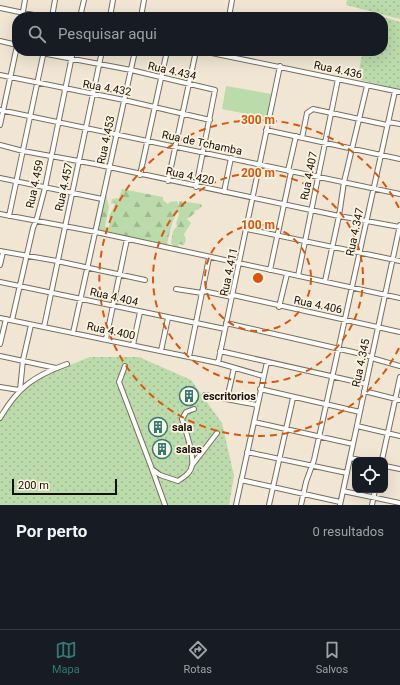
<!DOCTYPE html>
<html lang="pt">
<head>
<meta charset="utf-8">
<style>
  :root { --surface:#171b24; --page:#20242c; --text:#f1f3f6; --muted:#9ea1a6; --line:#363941; --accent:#327a74 }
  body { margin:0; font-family:Roboto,sans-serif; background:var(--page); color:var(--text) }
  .controls { position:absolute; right:12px; bottom:12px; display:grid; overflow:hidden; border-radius:8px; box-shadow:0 4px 16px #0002 }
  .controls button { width:36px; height:36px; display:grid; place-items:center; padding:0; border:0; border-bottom:1px solid var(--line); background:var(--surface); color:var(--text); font:20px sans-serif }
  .scale { position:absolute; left:12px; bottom:10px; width:105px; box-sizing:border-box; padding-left:4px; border:2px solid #14100a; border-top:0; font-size:11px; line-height:14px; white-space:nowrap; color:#14100a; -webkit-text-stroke:3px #fef4e1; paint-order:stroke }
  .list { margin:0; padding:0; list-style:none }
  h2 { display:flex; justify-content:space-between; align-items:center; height:52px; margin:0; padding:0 16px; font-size:17px }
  h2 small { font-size:13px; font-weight:400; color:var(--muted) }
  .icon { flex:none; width:22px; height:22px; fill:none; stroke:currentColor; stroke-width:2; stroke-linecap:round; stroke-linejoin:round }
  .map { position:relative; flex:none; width:400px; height:505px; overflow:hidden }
  .search { position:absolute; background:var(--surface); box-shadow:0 4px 16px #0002; left:12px; right:12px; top:12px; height:44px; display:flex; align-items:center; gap:10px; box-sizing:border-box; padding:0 14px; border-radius:16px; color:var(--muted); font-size:15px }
  .sheet { height:124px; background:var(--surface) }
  nav { display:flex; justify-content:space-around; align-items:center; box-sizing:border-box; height:56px; border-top:1px solid var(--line); background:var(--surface); font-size:11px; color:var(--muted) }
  nav a { display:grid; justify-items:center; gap:2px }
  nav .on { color:var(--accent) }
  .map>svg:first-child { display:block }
</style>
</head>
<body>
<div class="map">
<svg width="400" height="505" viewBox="0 0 400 505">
  <defs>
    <pattern id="grass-dots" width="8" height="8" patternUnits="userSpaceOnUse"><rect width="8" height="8" fill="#bbdbaa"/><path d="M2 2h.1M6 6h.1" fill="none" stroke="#a0bb91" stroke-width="1.8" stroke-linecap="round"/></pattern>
    <pattern id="forest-firs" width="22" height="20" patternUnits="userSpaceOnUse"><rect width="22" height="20" fill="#bbdbaa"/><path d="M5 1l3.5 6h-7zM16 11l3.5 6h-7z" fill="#a0bb91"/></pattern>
  </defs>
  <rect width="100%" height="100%" fill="#f1e6d4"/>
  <!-- grass -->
  <path fill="url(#grass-dots)" d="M347,0H400V19L346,5Z
    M371,13L400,22V90L357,79L363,51H383V17H370Z
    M90,357H139L191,380L222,423L234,476L229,505H0V419L13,398L32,380Z"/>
  <!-- forest -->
  <path fill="url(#forest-firs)" d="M122,189L163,197V200L168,204L170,202L177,201L179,206V201L201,204L202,206L198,210H195V213L187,219L191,223L184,234L186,240L184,245L178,244L179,248L176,249L171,243L173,231L177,226L176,223L179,214L178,211C173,217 168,238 167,246L96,232L105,195H106L109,207L105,226L108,230L110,223L109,216L116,203L111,204L112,199L119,198Z"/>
  <!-- pitch -->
  <path fill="#bbdbaa" d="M226,86L271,94L267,118L222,109Z"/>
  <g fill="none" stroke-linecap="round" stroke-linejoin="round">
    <defs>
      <path id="minor" d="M0,8L43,17
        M22,17L25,0
        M52,17L55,0
        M80,17L84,0
        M110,17L113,0
        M141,17L144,0
        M229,17L232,0
        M0,41L17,45
        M31,51L131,70L215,90L196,187
        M202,51L400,92
        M0,75L124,100L210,120
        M0,110L400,194
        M388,122L400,124
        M0,125L17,46
        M266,130L400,159
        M302,138L307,113L313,109L387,125
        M0,145L23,151L95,164L339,216L400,227
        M288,171L296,136
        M140,175L167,51
        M0,178L102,199
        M168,181L196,51
        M224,192L231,158
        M0,214L96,232L400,298
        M9,216L44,51
        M247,229L400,261
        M0,251L57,261L145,280
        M0,265L3,252
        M270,270L291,172
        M298,276L338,79
        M325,281L339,216L344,182L367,86
        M0,282L225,329
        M176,289L202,293
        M203,291L232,297
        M233,295L400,332
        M279,307L287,274
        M0,318L218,363L263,376
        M12,320L33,228L37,218L45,188L73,51
        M226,323L366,355L375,359L400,366
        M44,327L102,51
        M73,333L135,51
        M106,339L127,239
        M0,344L6,319
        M133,345L140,312
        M161,351L168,318
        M220,351L366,384
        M0,356L56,368
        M189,357L209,258
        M218,363L280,66
        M125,366L119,382L152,469
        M0,387L19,390
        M260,389L360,412
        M20,390L23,360L31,325
        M364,391L400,400
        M205,395L257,405
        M227,399L234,368
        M0,418C18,387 34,376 67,364
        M254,422L353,444
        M357,426L400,436
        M247,452L347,473
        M350,458L360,460
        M382,460L400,377
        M193,464L217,433
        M385,466L400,469
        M241,480L340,502
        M343,491L400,503
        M165,505L152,469L160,475L178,481C184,477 191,473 192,465C194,456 185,428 182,419L186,412L194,409
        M236,505L267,362
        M269,505L293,398
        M301,505L306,482L314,460L395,91
        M340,505L400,225
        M372,505L375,490"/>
    </defs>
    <!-- minor casing -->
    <use href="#minor" stroke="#776e5e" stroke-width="6"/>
    <!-- minor -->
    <use href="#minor" stroke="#fff" stroke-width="4"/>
  </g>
  <!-- distance rings -->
  <g fill="none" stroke="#dd550c" stroke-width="2" stroke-dasharray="7 5">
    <circle cx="258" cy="278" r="53"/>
    <circle cx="258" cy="278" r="105"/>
    <path d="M399 348A158 158 0 1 1 399 208"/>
  </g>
  <!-- icons -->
  <defs>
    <symbol id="building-ring" viewBox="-11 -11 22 22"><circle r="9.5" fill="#fef4e1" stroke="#327a74" stroke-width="1.5"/><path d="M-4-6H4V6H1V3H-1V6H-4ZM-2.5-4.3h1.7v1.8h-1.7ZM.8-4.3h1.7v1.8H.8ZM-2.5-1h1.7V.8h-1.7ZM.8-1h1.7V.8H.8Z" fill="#327a74"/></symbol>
  </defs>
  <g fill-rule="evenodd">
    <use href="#building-ring" x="178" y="385" width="22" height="22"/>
    <use href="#building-ring" x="147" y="416" width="22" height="22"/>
    <use href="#building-ring" x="151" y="438" width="22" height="22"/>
  </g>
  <g text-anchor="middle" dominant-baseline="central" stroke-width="3.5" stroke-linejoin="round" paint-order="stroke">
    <!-- street labels -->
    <g font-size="11" fill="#14100a" stroke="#fef4e1">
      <text transform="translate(338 70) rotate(12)">Rua 4.436</text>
      <text transform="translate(172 71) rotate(13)">Rua 4.434</text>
      <text transform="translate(107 88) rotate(10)">Rua 4.432</text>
      <text transform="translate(106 140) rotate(-78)">Rua 4.453</text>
      <text transform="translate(202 143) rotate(12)">Rua de Tchamba</text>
      <text transform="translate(190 176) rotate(12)">Rua 4.420</text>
      <text transform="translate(309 176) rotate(-79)">Rua 4.407</text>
      <text transform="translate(35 184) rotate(-78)">Rua 4.459</text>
      <text transform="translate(64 187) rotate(-78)">Rua 4.457</text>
      <text transform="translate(355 232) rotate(-78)">Rua 4.347</text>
      <text transform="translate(229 272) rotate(-78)">Rua 4.411</text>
      <text transform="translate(114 297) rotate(13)">Rua 4.404</text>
      <text transform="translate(318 305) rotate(12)">Rua 4.406</text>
      <text transform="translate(111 331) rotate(12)">Rua 4.400</text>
      <text transform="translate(361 363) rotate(-78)">Rua 4.345</text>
    </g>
    <!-- poi labels -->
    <g font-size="11" font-weight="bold" fill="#14100a" stroke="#fef4e1" text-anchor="start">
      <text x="203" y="396">escritorios</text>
      <text x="172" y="427">sala</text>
      <text x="176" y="449">salas</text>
    </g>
  </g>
  <circle cx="258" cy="278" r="6" fill="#dd550c" stroke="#fef4e1" stroke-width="2"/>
  <g font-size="12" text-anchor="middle" font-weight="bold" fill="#dd550c" stroke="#fef4e1" stroke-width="3.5" stroke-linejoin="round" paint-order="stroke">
    <text x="258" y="124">300 m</text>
    <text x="258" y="177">200 m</text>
    <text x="258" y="229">100 m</text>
  </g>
</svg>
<div class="controls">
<button><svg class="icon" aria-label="locate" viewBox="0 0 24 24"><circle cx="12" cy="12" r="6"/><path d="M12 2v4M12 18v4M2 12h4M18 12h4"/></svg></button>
</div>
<div class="scale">200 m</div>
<div class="search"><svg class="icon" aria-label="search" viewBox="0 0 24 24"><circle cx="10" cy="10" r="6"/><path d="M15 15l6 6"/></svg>Pesquisar aqui</div>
</div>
<section class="sheet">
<h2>Por perto<small>0 resultados</small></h2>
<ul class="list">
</ul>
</section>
<nav>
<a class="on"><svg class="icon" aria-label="map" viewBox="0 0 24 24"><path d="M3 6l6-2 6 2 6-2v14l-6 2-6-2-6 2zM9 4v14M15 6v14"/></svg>Mapa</a>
<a><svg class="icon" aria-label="directions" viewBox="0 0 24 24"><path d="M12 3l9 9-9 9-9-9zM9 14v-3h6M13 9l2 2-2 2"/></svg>Rotas</a>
<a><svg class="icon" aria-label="saved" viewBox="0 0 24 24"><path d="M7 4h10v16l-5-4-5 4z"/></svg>Salvos</a>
</nav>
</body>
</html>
